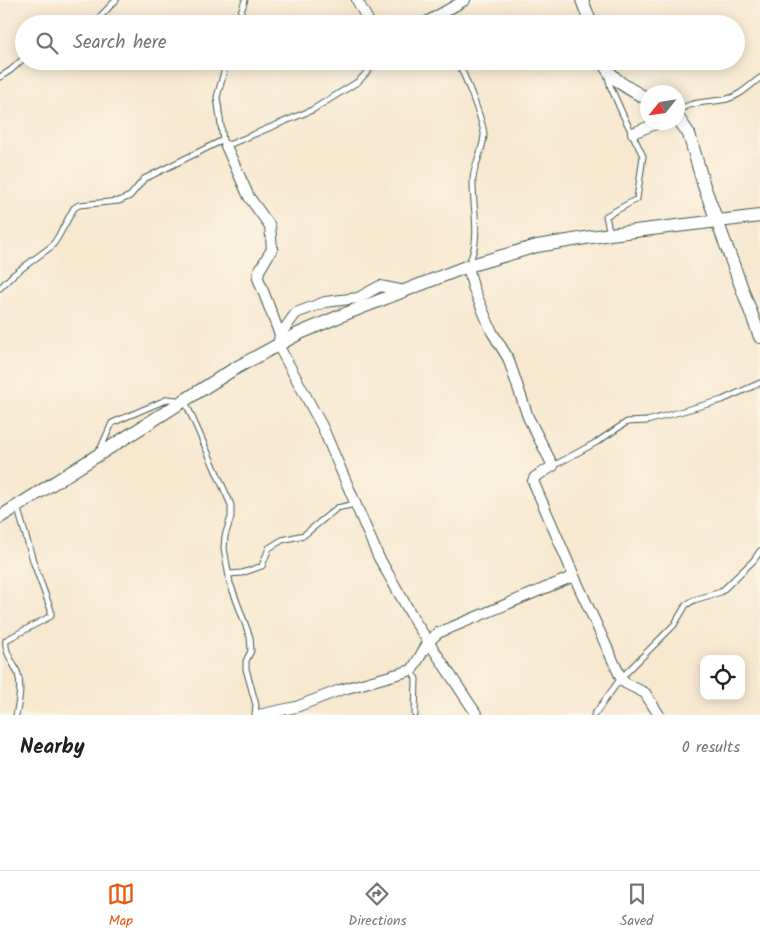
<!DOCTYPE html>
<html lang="en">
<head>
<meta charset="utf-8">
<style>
  :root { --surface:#fff; --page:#f6f6f6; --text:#202124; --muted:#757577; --line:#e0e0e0; --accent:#ea580c }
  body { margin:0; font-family:Kalam,sans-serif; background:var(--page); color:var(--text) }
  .controls { position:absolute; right:15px; bottom:15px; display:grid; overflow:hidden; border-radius:10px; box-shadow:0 2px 12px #0003 }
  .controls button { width:45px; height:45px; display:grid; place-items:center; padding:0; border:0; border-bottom:1px solid var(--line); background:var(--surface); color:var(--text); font:25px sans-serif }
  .compass { position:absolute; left:640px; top:85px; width:45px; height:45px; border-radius:50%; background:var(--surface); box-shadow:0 2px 12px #0003; rotate:240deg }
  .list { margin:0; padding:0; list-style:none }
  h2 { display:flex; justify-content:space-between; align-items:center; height:65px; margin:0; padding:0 20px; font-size:21px }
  h2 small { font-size:16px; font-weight:400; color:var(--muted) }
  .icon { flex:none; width:28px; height:28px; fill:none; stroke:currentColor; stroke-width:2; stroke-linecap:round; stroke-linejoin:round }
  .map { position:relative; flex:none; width:760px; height:715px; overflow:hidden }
  .search { position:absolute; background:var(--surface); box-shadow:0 2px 12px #0003; left:15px; right:15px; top:15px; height:55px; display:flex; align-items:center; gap:12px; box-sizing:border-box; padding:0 18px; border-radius:28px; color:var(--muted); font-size:19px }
  .sheet { height:155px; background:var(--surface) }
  nav { display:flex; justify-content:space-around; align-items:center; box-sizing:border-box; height:70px; border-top:1px solid var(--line); background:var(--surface); font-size:14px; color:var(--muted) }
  nav a { display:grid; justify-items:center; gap:2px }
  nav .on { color:var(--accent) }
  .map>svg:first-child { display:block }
</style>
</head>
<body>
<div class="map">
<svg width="760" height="715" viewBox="0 0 760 715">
  <rect width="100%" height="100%" fill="#fcf5e5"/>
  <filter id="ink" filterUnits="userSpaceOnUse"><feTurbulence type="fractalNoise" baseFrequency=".02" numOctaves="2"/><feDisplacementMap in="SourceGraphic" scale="10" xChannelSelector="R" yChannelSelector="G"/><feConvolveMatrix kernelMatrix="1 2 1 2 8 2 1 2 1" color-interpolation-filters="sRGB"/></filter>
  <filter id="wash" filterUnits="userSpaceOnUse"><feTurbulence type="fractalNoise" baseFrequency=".0096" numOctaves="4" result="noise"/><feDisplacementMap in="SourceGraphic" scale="20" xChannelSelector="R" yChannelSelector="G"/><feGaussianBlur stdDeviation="1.12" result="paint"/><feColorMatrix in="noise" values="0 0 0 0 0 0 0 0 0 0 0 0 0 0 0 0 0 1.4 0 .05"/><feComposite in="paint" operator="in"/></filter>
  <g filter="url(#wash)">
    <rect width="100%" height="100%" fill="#f8e8d0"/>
  </g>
  <g filter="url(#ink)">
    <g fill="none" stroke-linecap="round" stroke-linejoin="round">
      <defs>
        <path id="service" d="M93,24L116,0
          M237,24L245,0
          M227,61L217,97L223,140L226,146L312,110L359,81L377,61
          M457,61C464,73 483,121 484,134C484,149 474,164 473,179C472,207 482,237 469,263
          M0,77L11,70L24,58
          M608,77L611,88L623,115L643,156L637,199L606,216L610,234
          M678,111C692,100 710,103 727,99C740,96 749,86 760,78
          M0,288L13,275L52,246L58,237L74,208L79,205L119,201L130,196L144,179L223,140
          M100,450L112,423L168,399L185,401L231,505V517L225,536L224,548L230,583L250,637L251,651L246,661V669L256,705L255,715
          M553,466L597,442L627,422L647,421L722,400L760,383
          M229,574L242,573L262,566L269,548L282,540L304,535L337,508L355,504
          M412,670L416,679L415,715
          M16,715C19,702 22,687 18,674C14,663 4,652 6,640L51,616V610L34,564L17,506
          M594,715L621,678L674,625L686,605L694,600L721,592L754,560L760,551"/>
        <path id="minor" d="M357,0L370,24
          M423,24L465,0
          M633,133L660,122
          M226,146L249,197L270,226L272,249L259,271L258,278L280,335
          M468,266L473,287L492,332L508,358L528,417L553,466L535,477L533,481L574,576L621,678L625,683L645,693L659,715
          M405,291L380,286L358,298L325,302L296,313L280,335L278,345L322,426L378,556L416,623L477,715
          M258,715L296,707L340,690L412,670L429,641L438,633L574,576"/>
        <path id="tertiary" d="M582,0L591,24
          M603,61C610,80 631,90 648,99
          M678,118L689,134L704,186L760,337
          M0,517L234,369L298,334L340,316L468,266L537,246L610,234L760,216"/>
      </defs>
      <!-- service casing -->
      <use href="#service" stroke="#40574b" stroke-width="7"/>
      <!-- minor casing -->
      <use href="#minor" stroke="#40574b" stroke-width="12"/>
      <!-- tertiary casing -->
      <use href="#tertiary" stroke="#40574b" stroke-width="14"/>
      <!-- service -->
      <use href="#service" stroke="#fff" stroke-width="5"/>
      <!-- minor -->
      <use href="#minor" stroke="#fff" stroke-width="10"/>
      <!-- tertiary -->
      <use href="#tertiary" stroke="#fff" stroke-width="12"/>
    </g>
  </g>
</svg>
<div class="controls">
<button><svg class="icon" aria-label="locate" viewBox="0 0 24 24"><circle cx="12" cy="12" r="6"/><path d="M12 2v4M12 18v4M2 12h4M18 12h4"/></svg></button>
</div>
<svg class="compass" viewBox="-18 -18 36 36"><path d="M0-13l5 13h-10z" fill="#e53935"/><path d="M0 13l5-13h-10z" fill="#757577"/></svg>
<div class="search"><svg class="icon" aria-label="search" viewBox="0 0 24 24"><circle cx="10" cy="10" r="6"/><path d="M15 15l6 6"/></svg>Search here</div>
</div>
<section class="sheet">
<h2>Nearby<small>0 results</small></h2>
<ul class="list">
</ul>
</section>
<nav>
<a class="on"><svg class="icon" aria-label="map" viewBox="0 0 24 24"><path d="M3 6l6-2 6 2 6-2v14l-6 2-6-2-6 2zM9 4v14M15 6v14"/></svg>Map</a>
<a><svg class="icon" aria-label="directions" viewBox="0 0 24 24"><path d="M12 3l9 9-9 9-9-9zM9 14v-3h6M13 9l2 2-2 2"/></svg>Directions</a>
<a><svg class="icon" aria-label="saved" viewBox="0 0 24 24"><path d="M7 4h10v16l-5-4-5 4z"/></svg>Saved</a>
</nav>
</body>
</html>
